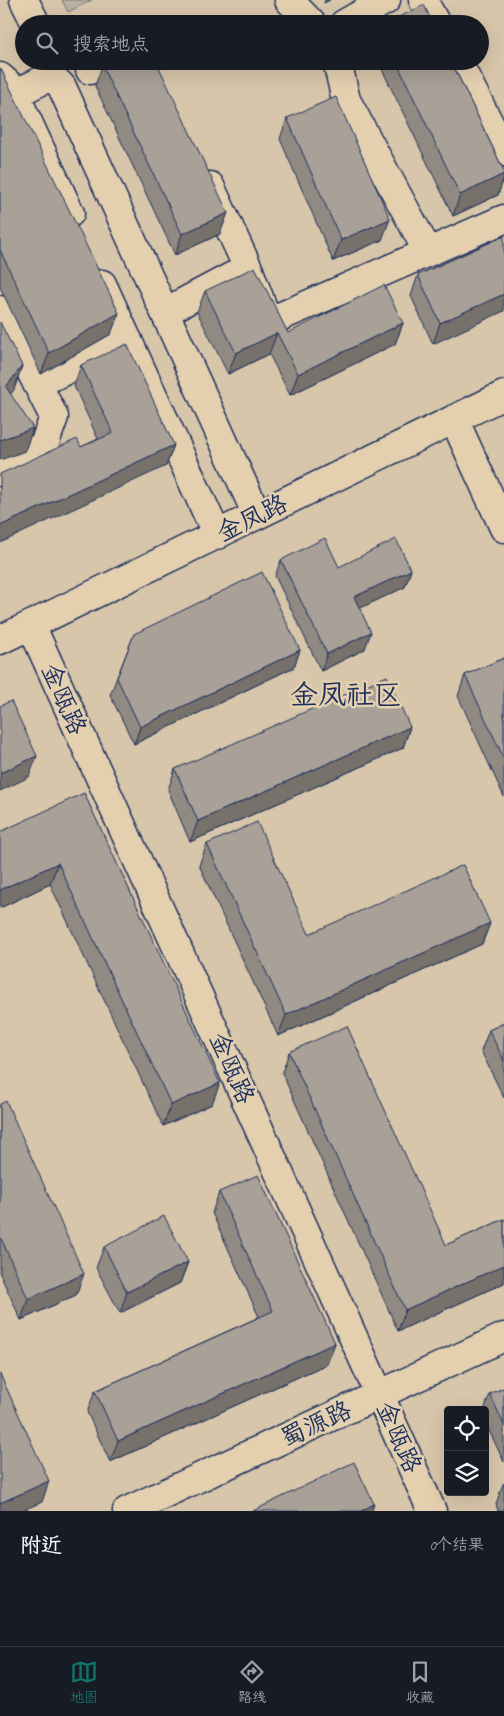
<!DOCTYPE html>
<html lang="zh">
<head>
<meta charset="utf-8">
<style>
  :root { --surface:#171b24; --page:#242831; --text:#f1f3f6; --muted:#9ea1a6; --line:#363941; --accent:#0f766e }
  body { margin:0; font-family:Caveat,"LXGW WenKai TC",sans-serif; background:var(--page); color:var(--text) }
  .controls { position:absolute; right:15px; bottom:15px; display:grid; overflow:hidden; border-radius:5px; box-shadow:0 5px 20px #0002 }
  .controls button { width:45px; height:45px; display:grid; place-items:center; padding:0; border:0; border-bottom:1px solid var(--line); background:var(--surface); color:var(--text); font:25px sans-serif }
  .list { margin:0; padding:0; list-style:none }
  h2 { display:flex; justify-content:space-between; align-items:center; height:65px; margin:0; padding:0 20px; font-size:21px }
  h2 small { font-size:16px; font-weight:400; color:var(--muted) }
  .icon { flex:none; width:28px; height:28px; fill:none; stroke:currentColor; stroke-width:2; stroke-linecap:round; stroke-linejoin:round }
  .map { position:relative; flex:none; width:504px; height:1511px; overflow:hidden }
  .search { position:absolute; background:var(--surface); box-shadow:0 5px 20px #0002; left:15px; right:15px; top:15px; height:55px; display:flex; align-items:center; gap:12px; box-sizing:border-box; padding:0 18px; border-radius:28px; color:var(--muted); font-size:19px }
  .sheet { height:135px; background:var(--surface) }
  nav { display:flex; justify-content:space-around; align-items:center; box-sizing:border-box; height:70px; border-top:1px solid var(--line); background:var(--surface); font-size:14px; color:var(--muted) }
  nav a { display:grid; justify-items:center; gap:2px }
  nav .on { color:var(--accent) }
  .map>svg:first-child { display:block }
</style>
</head>
<body>
<div class="map">
<svg width="504" height="1511" viewBox="0 0 504 1511">
  <rect width="100%" height="100%" fill="#d8c6aa"/>
  <filter id="ink" filterUnits="userSpaceOnUse"><feTurbulence type="fractalNoise" baseFrequency=".02" numOctaves="2"/><feDisplacementMap in="SourceGraphic" scale="10" xChannelSelector="R" yChannelSelector="G"/><feConvolveMatrix kernelMatrix="1 2 1 2 8 2 1 2 1" color-interpolation-filters="sRGB"/></filter>
  <g filter="url(#ink)">
    <!-- green -->
    <path fill="#bcb09f" stroke="#6c707e" d="M62,0H92L68,12Z"/>
    <g fill="none" stroke-linecap="round" stroke-linejoin="round">
      <defs>
        <path id="minor" d="M24,0L36,24
          M289,0L312,24
          M423,0L436,24
          M344,24L386,0
          M337,61L346,100L428,252
          M457,61L504,152
          M90,70L114,61
          M0,77L8,84L15,94L70,213
          M15,94L47,78C54,78 58,82 62,87L257,515
          M210,186L248,268
          M102,284L217,535
          M0,310L54,417L44,445L0,472
          M165,312L248,268L268,322L504,219
          M37,384L128,340
          M454,419L504,528
          M31,625L432,1511
          M0,640L504,395
          M127,1511L504,1337"/>
      </defs>
      <!-- minor casing -->
      <use href="#minor" stroke="#1b2f5e" stroke-width="31"/>
      <!-- minor -->
      <use href="#minor" stroke="#e4d0af" stroke-width="28"/>
    </g>
    <!-- wall -->
    <path fill="#918a82" stroke="#1b2f5e" d="M378,61H451L504,171V177L498,195L453,216Z
      M102,66L220,234L175,255L95,86Z
      M0,69L111,334L41,374L0,287Z
      M287,118L382,240L333,261L280,139Z
      M504,236L433,344L411,296L418,275Z
      M205,291L288,333L403,323L395,344L290,395L269,354L228,374L197,312Z
      M81,365L174,445L166,466L81,447L98,439L74,386Z
      M281,560L339,567L411,570L405,587L360,608L365,649L321,671L275,576Z
      M134,634L300,650L294,667L134,744L110,695Z
      M504,658V797L458,696L465,675Z
      M410,727L403,748L190,842L168,790L175,769Z
      M84,793L212,1104L163,1126L50,884L0,908Z
      M207,844L309,934L490,923L482,944L278,1036L199,865Z
      M504,1023V1098L481,1051L489,1030Z
      M289,1052L446,1245L504,1219V1283L398,1331L282,1073Z
      M0,1104L76,1295L21,1320L0,1274Z
      M219,1192L335,1343L327,1364L110,1462L87,1412L95,1391L259,1317L212,1213Z
      M104,1247L188,1262L180,1283L120,1313L96,1268Z
      M504,1388V1462L485,1422V1410H484L490,1394Z
      M504,1483V1511H498L496,1504L503,1484Z"/>
    <!-- shaded-wall -->
    <path fill="#76716a" stroke="#1b2f5e" d="M325,0H330L324,3Z
      M504,174V177L498,195L453,216L460,195Z
      M228,213L220,234L175,255L182,234Z
      M390,219L382,240L333,261L341,240Z
      M504,294V311L433,344L440,323Z
      M119,313L111,334L41,374L49,353Z
      M403,323L395,344L290,395L298,374Z
      M277,333L269,354L228,374L236,353Z
      M22,366L14,390L0,407L6,387Z
      M33,428L25,451L0,460V440Z
      M174,445L166,466L0,543V526Z
      M411,570L405,587L348,614L354,597Z
      M371,632L365,649L321,671L327,654Z
      M300,650L294,667L134,744L140,727Z
      M410,727L403,748L190,842L198,821Z
      M37,756L29,777L0,791V773Z
      M58,863L50,884L0,908V890Z
      M490,923L482,944L278,1036L286,1015Z
      M220,1083L212,1104L163,1126L171,1105Z
      M188,1262L180,1283L120,1313L127,1292Z
      M504,1265V1283L398,1331L405,1310Z
      M84,1274L76,1295L21,1320L28,1299Z
      M335,1343L327,1364L110,1462L118,1441Z
      M49,1481L42,1502L21,1511H0V1503Z
      M374,1504L372,1511H361Z"/>
    <!-- building -->
    <path fill="#a9a197" stroke="#1b2f5e" d="M424,5L433,24H384Z
      M111,61H156L228,213L182,234L102,66Z
      M396,61H451L504,171V174L460,195Z
      M0,69H1L119,313L49,353L0,250Z
      M336,97L390,219L341,240L287,118Z
      M504,236V294L440,323L418,275Z
      M255,267L288,333L384,285L403,323L298,374L277,333L236,353L205,291Z
      M0,322L22,366L6,387L33,428L0,440Z
      M127,344L174,445L0,526V474L77,439L81,447L113,433L81,365Z
      M325,538L339,567L396,539L411,570L354,597L371,632L327,654L281,560Z
      M262,572L300,650L140,727L117,678L134,634Z
      M504,658V759L465,675Z
      M387,676L410,727L198,821L175,769Z
      M11,701L37,756L0,773V706Z
      M84,793L220,1083L171,1105L58,863L0,890V832Z
      M257,822L309,934L463,865L490,923L286,1015L207,844Z
      M504,1023V1061L489,1030Z
      M347,1026L446,1245L504,1219V1265L405,1310L289,1052Z
      M6,1101L84,1274L28,1299L0,1236V1104Z
      M258,1175L335,1343L118,1441L95,1391L273,1311L219,1192Z
      M164,1216L188,1262L127,1292L104,1247Z
      M0,1374L49,1481L0,1503Z
      M504,1388V1425L490,1394Z
      M354,1462L374,1504L361,1511H253Z"/>
  </g>
  <g text-anchor="middle" dominant-baseline="central" stroke-width="5" stroke-linejoin="round" paint-order="stroke">
    <!-- street labels -->
    <g font-size="25" fill="#1b2f5e" stroke="#e4d0af">
      <text transform="translate(252 518) rotate(-26)">金凤路</text>
      <text transform="translate(64 699) rotate(66)">金瓯路</text>
      <text transform="translate(232 1068) rotate(66)">金瓯路</text>
      <text transform="translate(316 1424) rotate(-25)">蜀源路</text>
      <text transform="translate(399 1437) rotate(66)">金瓯路</text>
    </g>
    <!-- quarter labels -->
    <g font-size="28" fill="#1b2f5e" stroke="#e4d0af">
      <text x="346" y="694">金凤社区</text>
    </g>
  </g>
</svg>
<div class="controls">
<button><svg class="icon" aria-label="locate" viewBox="0 0 24 24"><circle cx="12" cy="12" r="6"/><path d="M12 2v4M12 18v4M2 12h4M18 12h4"/></svg></button>
<button><svg class="icon" aria-label="layers" viewBox="0 0 24 24"><path d="M12 4l9 5-9 5-9-5zM3 14l9 5 9-5"/></svg></button>
</div>
<div class="search"><svg class="icon" aria-label="search" viewBox="0 0 24 24"><circle cx="10" cy="10" r="6"/><path d="M15 15l6 6"/></svg>搜索地点</div>
</div>
<section class="sheet">
<h2>附近<small>0个结果</small></h2>
<ul class="list">
</ul>
</section>
<nav>
<a class="on"><svg class="icon" aria-label="map" viewBox="0 0 24 24"><path d="M3 6l6-2 6 2 6-2v14l-6 2-6-2-6 2zM9 4v14M15 6v14"/></svg>地图</a>
<a><svg class="icon" aria-label="directions" viewBox="0 0 24 24"><path d="M12 3l9 9-9 9-9-9zM9 14v-3h6M13 9l2 2-2 2"/></svg>路线</a>
<a><svg class="icon" aria-label="saved" viewBox="0 0 24 24"><path d="M7 4h10v16l-5-4-5 4z"/></svg>收藏</a>
</nav>
</body>
</html>
